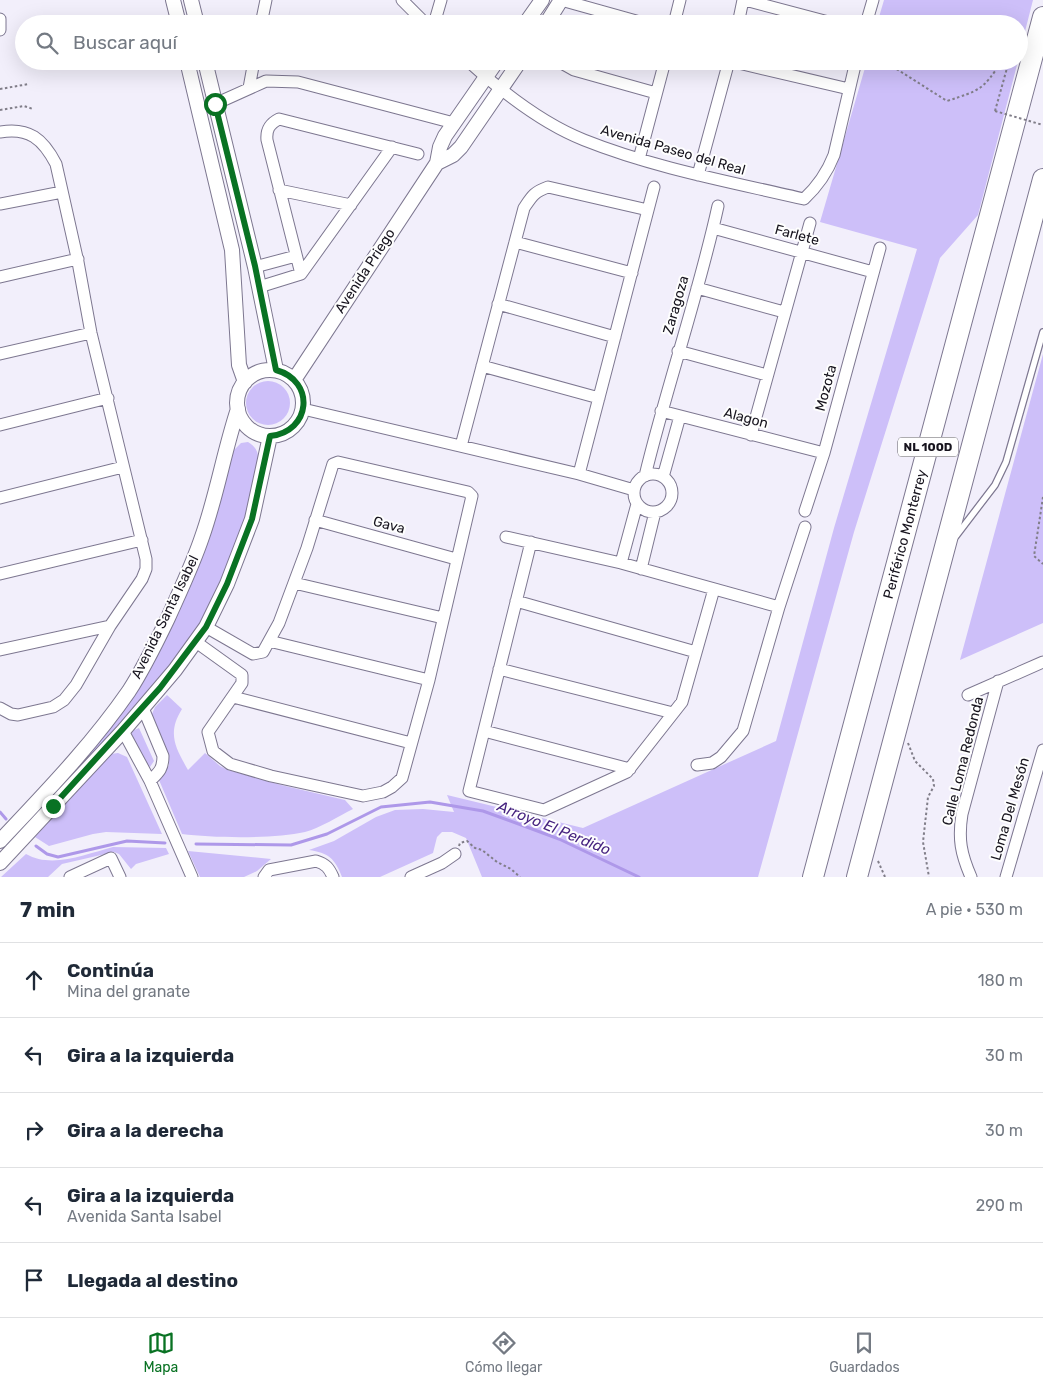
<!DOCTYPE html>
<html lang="es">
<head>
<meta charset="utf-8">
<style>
  :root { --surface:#fff; --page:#f6f6f7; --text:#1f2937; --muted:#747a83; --line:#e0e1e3; --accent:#097223 }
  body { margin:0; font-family:Rubik,sans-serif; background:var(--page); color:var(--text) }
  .stop { position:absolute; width:15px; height:15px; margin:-11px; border:4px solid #097223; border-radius:50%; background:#fff }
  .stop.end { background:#097223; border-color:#fff; box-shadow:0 1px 5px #0008 }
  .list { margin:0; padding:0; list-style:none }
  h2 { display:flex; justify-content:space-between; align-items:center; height:65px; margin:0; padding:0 20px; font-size:21px }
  h2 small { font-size:16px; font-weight:400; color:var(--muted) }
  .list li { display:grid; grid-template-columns:32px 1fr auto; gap:15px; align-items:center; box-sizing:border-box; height:75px; padding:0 20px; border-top:1px solid var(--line) }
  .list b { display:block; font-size:19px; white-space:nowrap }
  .list p { margin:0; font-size:16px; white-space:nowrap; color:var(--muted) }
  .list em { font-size:16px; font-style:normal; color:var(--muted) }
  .icon { flex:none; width:28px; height:28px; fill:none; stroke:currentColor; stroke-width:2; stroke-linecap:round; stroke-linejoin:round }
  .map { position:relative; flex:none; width:1043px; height:877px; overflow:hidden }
  .search { position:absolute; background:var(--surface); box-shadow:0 5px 20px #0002; left:15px; right:15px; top:15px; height:55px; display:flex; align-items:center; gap:12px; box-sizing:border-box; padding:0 18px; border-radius:28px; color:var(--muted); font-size:19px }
  .sheet { height:440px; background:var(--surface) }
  nav { display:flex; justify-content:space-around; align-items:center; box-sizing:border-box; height:70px; border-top:1px solid var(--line); background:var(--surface); font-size:14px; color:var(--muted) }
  nav a { display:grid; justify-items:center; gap:2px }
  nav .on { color:var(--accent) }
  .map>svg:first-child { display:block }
</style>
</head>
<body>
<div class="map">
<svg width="1043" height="877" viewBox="0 0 1043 877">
  <rect width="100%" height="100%" fill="#f2effb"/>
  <!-- green -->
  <path fill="#cdbff9" d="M884,0H1033L1019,55V24H877Z
    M867,61H1018L978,215L940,258L854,532L758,877H482L466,838L452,832H442L437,837L433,853L380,877H342C335,858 328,853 309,850L334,841L376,817L395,810L423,809L454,812L447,795L583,828L776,741L834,528L917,249L820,222Z
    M1043,354V623L960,660Z
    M246 403a22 22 0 1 1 44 0a22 22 0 1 1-44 0Z
    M248,442C256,447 259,452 258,462L245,519L218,590L201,624L159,680L38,814L36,812L102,737L216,510L234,450L241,443Z
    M167,695L182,709C167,733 175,747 188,770L205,753L220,766L228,770L281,785L345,800L353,809C339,816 320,828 305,832C273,839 214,838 182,834L159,780L169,765L167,755L151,716L155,707Z
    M139,728L154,761L150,767L145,764L132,735V731Z
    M118,753L127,757L162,834L106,832L93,834L49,846L35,837L111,754Z
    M113,847L166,848L169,854L136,864L131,869L119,854L114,852L62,864L48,877H1L26,854C52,869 86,854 113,847Z
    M188,851L271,859L257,871L244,877H200Z"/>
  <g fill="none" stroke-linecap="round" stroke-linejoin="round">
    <!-- stream -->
    <path stroke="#ae98e9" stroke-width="3" d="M0,812L6,819
      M196,844L291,845L327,834L381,807L430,802L483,811L559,839L639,877
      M36,846L47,854L58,857L127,841L165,843"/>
    <defs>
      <path id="service" d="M956,536L995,485L1006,462L1043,332"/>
      <path id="minor" d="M402,0L426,24
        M561,0L647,24
        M745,0L836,24
        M0,19V30
        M261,24L266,0
        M434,24L441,0
        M674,24L680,0
        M738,24L743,0
        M866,24L873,0
        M468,61C502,92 541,123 584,140C654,168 731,182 804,199C818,186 827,173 834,155L856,61
        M558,61L574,70L656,93
        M730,61L849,89
        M249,88L254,61
        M215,104L266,81L298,82L454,123
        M0,132C29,127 43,139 56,164L78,262L91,333L146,559V569L142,579L110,626L76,685L64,700L53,707L18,715L11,714L0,708
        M639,159L665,61
        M698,175L729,61
        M279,190L351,205
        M0,204L62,192
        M713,228L873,272
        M515,242L632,273
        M255,267L296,256
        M301,274L267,140C266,130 269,124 279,119L418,154
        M0,277L78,259
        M259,287L301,274L392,147
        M697,288L784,312
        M498,304L615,337
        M678,351L767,375
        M0,354L91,333
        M482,366L599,398
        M303,409L579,474L634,490
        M661,411L824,453
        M0,425L108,398
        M751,435L810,223
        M461,446L524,208C532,196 534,192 548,187L648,210
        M579,474L654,187
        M634 493a19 19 0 1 1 38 0a19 19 0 1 1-38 0Z
        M645,476C667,385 698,297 718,206
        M663,477L680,416
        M0,498L123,467
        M805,511L824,453L880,248
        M315,520L456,559
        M506,537L621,563L779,607
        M531,542L469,791L544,810L627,772L682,702L714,589
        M621,563L637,504
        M641,569L655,512
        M0,574L142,540
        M294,583L443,618
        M516,601L696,652
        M269,641L429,680
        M196,642L242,675V683L208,732L213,751L230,764L271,776L363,796L383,792L392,787L402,778L429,680L472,496L468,492L338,462L333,464L307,548L279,623L263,652L253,654L206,627
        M0,650L110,626
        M499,669L673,713
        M968,695L1043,662
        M233,697L411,743
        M143,708L163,756C163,769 159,772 150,781
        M123,731L150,781L192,877
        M484,731L630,769
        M697,765L712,763L721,757L743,731L779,607L805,527
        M70,877L111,858L120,877
        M264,877L269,870L316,861C326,864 329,868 333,877
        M411,877L442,863L455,854
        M971,877C961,854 958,839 962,814L998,681
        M1006,877L1043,750"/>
      <path id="tertiary" d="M173,0L179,24
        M191,0L197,24
        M525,24L542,0
        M546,24L561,0
        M187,61L232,250L239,365L245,382
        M205,61L255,267L276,370
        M437,163L453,155L461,147L520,61
        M237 403a33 33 0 1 1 66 0a33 33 0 1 1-66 0Z
        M294,380L437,163L440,147L445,136L497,61
        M0,841C45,793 91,746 129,691C144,668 156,643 168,618C180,591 193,564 202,537C217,495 224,451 238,409
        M0,863L123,731L175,670L206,627L227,584L252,519L270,436"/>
      <g id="motorway">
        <path id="s1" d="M813,877L1043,17"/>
        <path d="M857,877L1043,179"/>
      </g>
    </defs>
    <!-- service casing -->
    <use href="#service" stroke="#7d7790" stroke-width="8"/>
    <!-- minor casing -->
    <use href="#minor" stroke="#7d7790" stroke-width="13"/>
    <!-- tertiary casing -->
    <use href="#tertiary" stroke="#7d7790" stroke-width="16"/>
    <!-- motorway casing -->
    <use href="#motorway" stroke="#7d7790" stroke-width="22"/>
    <!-- path -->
    <path stroke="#817e89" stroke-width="2" stroke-dasharray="2.5 2.5" stroke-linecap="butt" d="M884,61L947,101C980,90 982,91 1002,61
      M0,89L29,84
      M0,110L24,106L33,109
      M995,111L1009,61
      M1043,497L1034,556L1043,564
      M908,743L915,761L933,779L934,786L928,797L923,842L929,877
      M459,846L460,843L467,841L475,848L482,850L497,862L511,869L520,877
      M878,861L885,877"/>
    <!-- service -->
    <use href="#service" stroke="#fff" stroke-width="5.5"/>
    <!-- minor -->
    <use href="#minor" stroke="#fff" stroke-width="11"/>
    <!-- tertiary -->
    <use href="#tertiary" stroke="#fff" stroke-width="14"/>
    <!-- motorway -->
    <use href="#motorway" stroke="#fff" stroke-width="20"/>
    <!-- path-bridge -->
    <path stroke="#817e89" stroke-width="2" stroke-dasharray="2.5 2.5" stroke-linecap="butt" d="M995,111L1043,125"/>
  </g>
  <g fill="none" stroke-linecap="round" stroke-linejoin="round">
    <!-- route -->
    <path stroke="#097223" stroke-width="6" d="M53,806L160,688L206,627L227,584L252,519L270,436C311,432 316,381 276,370L255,266L215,104"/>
  </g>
  <g text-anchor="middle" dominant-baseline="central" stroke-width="4" stroke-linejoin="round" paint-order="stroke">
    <!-- shield labels -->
    <rect fill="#fefefe" stroke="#5c5a60" stroke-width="1" x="898" y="437.5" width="60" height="19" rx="4"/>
    <g font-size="12" font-weight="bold" fill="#16131d">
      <text x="928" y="447">NL 100D</text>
    </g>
    <!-- street labels -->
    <g font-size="14" fill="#16131d" stroke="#fefefe">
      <text transform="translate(673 150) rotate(16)">Avenida Paseo del Real</text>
      <text transform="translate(797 235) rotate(15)">Farlete</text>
      <text transform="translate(365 271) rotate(-57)">Avenida Priego</text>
      <text transform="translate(676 305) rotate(-74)">Zaragoza</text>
      <text transform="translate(826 388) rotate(-75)">Mozota</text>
      <text transform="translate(746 418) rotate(15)">Alagon</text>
      <text transform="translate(389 525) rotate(15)">Gava</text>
      <text stroke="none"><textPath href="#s1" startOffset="355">Periférico Monterrey</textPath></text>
      <text transform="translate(165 617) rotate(-64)">Avenida Santa Isabel</text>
      <text transform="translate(963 761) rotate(-76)">Calle Loma Redonda</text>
      <text transform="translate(1010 809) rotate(-74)">Loma Del Mesón</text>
    </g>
    <!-- water labels -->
    <g font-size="15" font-style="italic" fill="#472480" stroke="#fefefe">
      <text transform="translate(554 828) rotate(22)">Arroyo El Perdido</text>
    </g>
  </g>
</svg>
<div class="stop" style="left:215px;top:104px"></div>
<div class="stop end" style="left:53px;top:806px"></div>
<div class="search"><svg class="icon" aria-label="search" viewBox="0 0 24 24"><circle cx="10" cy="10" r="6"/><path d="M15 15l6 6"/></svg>Buscar aquí</div>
</div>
<section class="sheet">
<h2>7 min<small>A pie · 530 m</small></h2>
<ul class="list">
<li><svg class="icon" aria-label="ahead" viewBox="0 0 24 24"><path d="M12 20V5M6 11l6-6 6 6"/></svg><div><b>Continúa</b><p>Mina del granate</p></div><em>180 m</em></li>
<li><svg class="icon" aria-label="left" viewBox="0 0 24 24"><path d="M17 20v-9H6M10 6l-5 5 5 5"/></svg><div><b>Gira a la izquierda</b></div><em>30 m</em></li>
<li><svg class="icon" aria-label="right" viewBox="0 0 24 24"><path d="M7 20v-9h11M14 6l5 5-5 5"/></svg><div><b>Gira a la derecha</b></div><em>30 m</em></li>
<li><svg class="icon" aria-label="left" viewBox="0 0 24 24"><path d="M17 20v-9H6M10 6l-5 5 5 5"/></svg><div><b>Gira a la izquierda</b><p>Avenida Santa Isabel</p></div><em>290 m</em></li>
<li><svg class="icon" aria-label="arrive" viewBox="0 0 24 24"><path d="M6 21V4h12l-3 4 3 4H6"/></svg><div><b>Llegada al destino</b></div></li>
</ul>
</section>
<nav>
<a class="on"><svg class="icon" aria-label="map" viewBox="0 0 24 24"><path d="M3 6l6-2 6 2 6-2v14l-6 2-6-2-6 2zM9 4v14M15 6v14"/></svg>Mapa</a>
<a><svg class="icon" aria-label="directions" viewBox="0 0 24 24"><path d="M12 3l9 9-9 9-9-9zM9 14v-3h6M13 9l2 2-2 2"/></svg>Cómo llegar</a>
<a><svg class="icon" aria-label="saved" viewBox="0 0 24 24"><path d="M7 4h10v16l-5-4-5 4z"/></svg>Guardados</a>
</nav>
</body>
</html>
